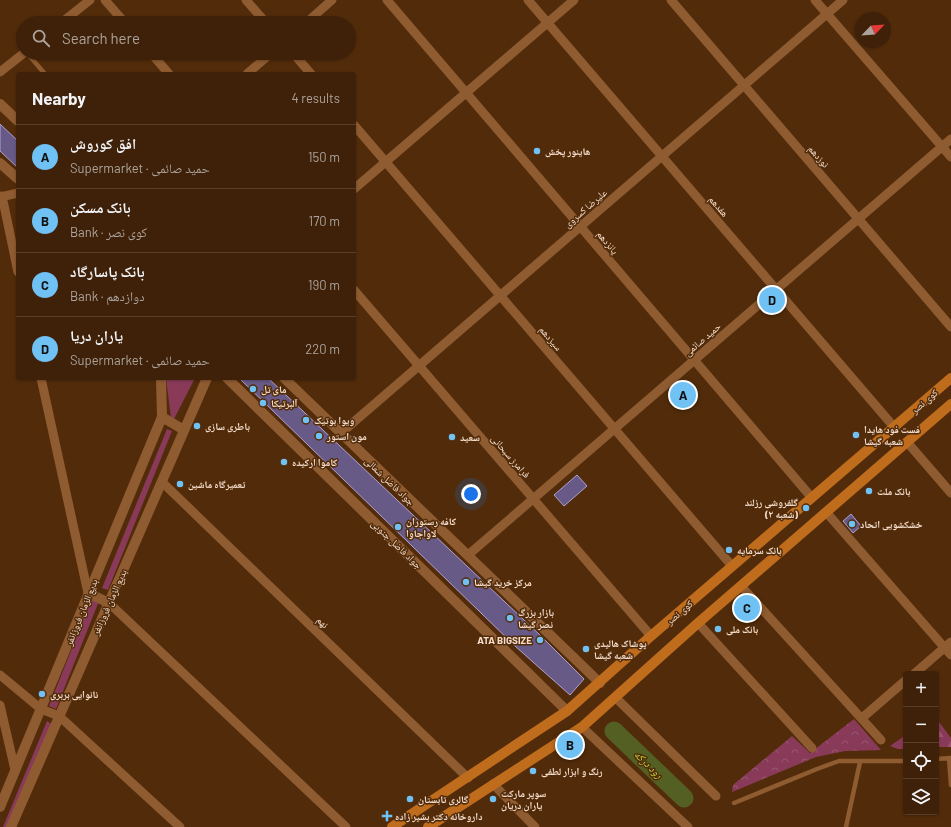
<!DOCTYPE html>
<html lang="en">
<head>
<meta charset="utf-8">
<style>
  :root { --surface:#3e2108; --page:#452912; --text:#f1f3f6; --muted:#ada39c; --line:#573e29; --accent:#70c1f4 }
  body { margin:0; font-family:Barlow,"Noto Naskh Arabic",sans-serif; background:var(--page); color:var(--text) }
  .controls { position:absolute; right:12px; bottom:12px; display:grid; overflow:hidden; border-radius:4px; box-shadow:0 1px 3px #0004 }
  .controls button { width:36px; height:36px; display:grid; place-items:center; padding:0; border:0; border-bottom:1px solid var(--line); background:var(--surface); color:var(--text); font:20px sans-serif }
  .compass { position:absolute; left:855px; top:12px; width:36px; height:36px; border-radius:50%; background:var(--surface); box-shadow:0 1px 3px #0004; rotate:65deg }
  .you { position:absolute; left:471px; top:494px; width:14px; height:14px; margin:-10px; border:3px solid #fff; border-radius:50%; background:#1a73e8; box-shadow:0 0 0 6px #1a73e833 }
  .badge { display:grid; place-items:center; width:26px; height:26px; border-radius:50%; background:var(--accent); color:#111; font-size:13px; font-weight:700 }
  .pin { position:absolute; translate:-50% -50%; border:2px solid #fff; box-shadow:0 1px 4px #0006 }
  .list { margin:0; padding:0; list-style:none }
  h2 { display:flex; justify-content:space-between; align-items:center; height:52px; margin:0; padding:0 16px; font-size:17px }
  h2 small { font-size:13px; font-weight:400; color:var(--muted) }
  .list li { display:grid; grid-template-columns:26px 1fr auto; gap:12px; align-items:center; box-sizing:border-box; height:64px; padding:0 16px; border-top:1px solid var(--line) }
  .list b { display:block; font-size:15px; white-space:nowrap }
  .list p { margin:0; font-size:13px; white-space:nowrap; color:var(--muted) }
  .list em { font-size:13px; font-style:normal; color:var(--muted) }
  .icon { flex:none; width:22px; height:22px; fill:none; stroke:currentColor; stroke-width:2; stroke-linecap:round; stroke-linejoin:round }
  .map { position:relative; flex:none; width:951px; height:827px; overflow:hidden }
  .search { position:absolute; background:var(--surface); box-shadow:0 1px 3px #0004; left:16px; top:16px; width:340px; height:44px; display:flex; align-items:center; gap:10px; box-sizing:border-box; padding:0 14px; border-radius:22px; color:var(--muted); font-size:15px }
  .panel { position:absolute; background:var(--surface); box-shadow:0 1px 3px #0004; left:16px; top:72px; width:340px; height:308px; border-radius:4px }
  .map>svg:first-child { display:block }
</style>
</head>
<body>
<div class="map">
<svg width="951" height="827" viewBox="0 0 951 827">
  <defs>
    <pattern id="forest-firs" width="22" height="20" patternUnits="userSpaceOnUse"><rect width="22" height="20" fill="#893a59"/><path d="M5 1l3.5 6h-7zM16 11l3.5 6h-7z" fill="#9a5670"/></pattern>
    <pattern id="park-crowns" width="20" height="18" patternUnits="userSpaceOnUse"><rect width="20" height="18" fill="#893a59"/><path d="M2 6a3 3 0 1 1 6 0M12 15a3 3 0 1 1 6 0" fill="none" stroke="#9a5670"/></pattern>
  </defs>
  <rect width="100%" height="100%" fill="#522c0a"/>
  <!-- grass -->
  <path fill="#893a59" d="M166,378H195L174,419L171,418Z
    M167,429L172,431L108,590L102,588Z
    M92,598L99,601L56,709L49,706Z
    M47,721L53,725L10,827H3Z"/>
  <!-- forest -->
  <path fill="url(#forest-firs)" d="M936,718L951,738V747H936Z
    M906,735V749H898L890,746Z"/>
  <!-- park -->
  <path fill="url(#park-crowns)" d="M854,719L881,750L845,751L816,757L732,792L733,785L792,736L810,753Z"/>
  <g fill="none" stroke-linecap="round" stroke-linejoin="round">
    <!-- river -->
    <path stroke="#545f23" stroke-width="19" d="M614,731L684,798"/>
  </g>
  <!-- building -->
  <path fill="#685a87" stroke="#aea0d1" d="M0,124L18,141V168L0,151Z
    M239,378H268L542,637L584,679L570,695L515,646Z
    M577,475L587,486L564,506L554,495Z
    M851,514L861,526L853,533L843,521Z"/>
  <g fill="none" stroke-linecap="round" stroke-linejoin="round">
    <!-- service -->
    <path stroke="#8f5b30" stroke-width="4.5" d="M27,53L45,74
      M949,758L951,785
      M936,759L951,758
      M734,803L817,769L839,761H906
      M846,827L860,762"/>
    <!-- minor -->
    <path stroke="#8f5b30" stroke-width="9" d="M105,0L125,23
      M246,0L266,23
      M387,0L812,498
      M528,0L894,427
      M671,0L951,327
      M815,0L951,157
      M61,23L90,0
      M306,23L332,0
      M151,53L169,74
      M293,53L311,74
      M0,72L24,53
      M247,74L271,53
      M354,125L732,566
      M354,189L574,0
      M2,196L18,272
      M0,197L18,193
      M354,290L651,636
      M41,378L88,593
      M341,433L843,0
      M907,442L951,493
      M162,482L468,778
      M826,512L951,655
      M468,555L951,139
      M741,586L881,740
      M109,603L346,827
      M698,623L812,748
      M914,674L951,642
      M0,675L41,709L59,716L180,827
      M616,698L716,796
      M0,705L15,770
      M862,718L906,680
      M582,727L688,827
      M493,784L535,827"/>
    <!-- tertiary -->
    <path stroke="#8f5b30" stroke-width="10" d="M0,104L18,121
      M0,163L18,179
      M227,378L567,711
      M284,378L600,683
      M162,417L184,430
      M88,593L109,603
      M0,807L162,417L161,378
      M11,827L207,378"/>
    <!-- secondary -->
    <path stroke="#bf6c1d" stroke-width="10" d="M392,827L567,711L651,636L951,378
      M428,827L582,727L698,623L951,404"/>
  </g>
  <!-- markers -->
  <g fill="#70c1f4" stroke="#522c0a" stroke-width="1.5">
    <circle cx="537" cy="151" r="4"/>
    <circle cx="253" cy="389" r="4"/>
    <circle cx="263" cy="403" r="4"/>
    <circle cx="306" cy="420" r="4"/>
    <circle cx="197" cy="426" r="4"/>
    <circle cx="856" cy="435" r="4"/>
    <circle cx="319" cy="436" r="4"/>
    <circle cx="452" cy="437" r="4"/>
    <circle cx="284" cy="462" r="4"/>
    <circle cx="180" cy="484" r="4"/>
    <circle cx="869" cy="491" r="4"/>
    <circle cx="806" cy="508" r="4"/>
    <circle cx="852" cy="524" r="4"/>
    <circle cx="398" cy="527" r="4"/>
    <circle cx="729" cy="550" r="4"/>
    <circle cx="466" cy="582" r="4"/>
    <circle cx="510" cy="618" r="4"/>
    <circle cx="718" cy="629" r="4"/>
    <circle cx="540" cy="640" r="4"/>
    <circle cx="586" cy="649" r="4"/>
    <circle cx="42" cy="694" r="4"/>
    <circle cx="533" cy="771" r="4"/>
    <circle cx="410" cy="799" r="4"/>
    <circle cx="493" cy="799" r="4"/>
    <path d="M385 810h4v4h4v4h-4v4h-4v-4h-4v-4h4z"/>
  </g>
  <g text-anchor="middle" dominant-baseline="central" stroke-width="3" stroke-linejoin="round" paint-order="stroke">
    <!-- poi labels -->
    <g font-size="10" font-weight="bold" fill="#f5ddcc" stroke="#522c0a" text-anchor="start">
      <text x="545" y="151">هاينور پخش</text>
      <text x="261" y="389">مای تل</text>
      <text x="271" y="403">آلبرتیکا</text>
      <text x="314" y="420">ویوا بوتیک</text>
      <text x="205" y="426">باطری سازی</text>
      <text x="864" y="429">فست فود هایدا<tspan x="864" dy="12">شعبه گیشا</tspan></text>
      <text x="327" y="436">مون استور</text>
      <text x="460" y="437">سعید</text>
      <text x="292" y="462">کاموا ارکیده</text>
      <text x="188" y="484">تعمیرگاه ماشین</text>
      <text x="877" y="491">بانک ملت</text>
      <text x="798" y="502" text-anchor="end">گلفروشی رزلند<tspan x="798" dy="12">(شعبه ۲)</tspan></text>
      <text x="406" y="521">کافه رستوران<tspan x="406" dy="12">لاواجاوا</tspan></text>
      <text x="860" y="524">خشکشویی اتحاد</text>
      <text x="737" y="550">بانک سرمایه</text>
      <text x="474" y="582">مرکز خرید گیشا</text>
      <text x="518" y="612">بازار بزرگ<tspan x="518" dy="12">نصر گیشا</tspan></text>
      <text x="726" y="629">بانک ملی</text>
      <text x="532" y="640" text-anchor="end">ATA BIGSIZE</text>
      <text x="594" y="643">پوشاک هالیدی<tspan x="594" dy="12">شعبه گیشا</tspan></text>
      <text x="50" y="694">نانوایی بربری</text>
      <text x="541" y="771">رنگ و ابزار لطفی</text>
      <text x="501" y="793">سوپر مارکت<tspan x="501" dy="12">یاران دریان</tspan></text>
      <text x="418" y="799">گالری تابستان</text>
      <text x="395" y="816">داروخانه دکتر بشیر زاده</text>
    </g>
    <!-- street labels -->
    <g font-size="10" fill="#f5ddcc" stroke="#522c0a">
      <text transform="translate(819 156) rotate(49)">نوزدهم</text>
      <text transform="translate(719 206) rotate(49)">هفدهم</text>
      <text transform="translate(585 208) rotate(-41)">علیرضا کسروی</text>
      <text transform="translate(608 242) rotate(50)">پانزدهم</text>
      <text transform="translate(551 338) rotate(49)">سیزدهم</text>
      <text transform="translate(702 339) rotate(-41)">حمید صائمی</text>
      <text transform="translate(924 401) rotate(-41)">کوی نصر</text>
      <text transform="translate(511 456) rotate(49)">فرامرز سبحانی</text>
      <text transform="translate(390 481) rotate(44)">جواد فاضل شمالی</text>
      <text transform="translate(397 544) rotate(44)">جواد فاضل جنوبی</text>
      <text transform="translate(109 602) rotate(-66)">بدیع‌ الزمان فروزانفر</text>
      <text transform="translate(81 612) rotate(-68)">بدیع الزمان فروزانفر</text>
      <text transform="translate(679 612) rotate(-41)">کوی نصر</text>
      <text transform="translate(323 622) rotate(44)">نهم</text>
    </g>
    <!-- water labels -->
    <g font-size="11" font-style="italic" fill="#bed540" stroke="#522c0a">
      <text transform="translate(649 764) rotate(44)">رود درکه</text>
    </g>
  </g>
</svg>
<div class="controls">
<button>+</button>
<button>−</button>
<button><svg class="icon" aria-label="locate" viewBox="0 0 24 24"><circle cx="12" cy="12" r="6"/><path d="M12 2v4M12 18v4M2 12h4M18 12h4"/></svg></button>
<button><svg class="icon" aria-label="layers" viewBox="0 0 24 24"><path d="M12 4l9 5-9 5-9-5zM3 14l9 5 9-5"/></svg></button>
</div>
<svg class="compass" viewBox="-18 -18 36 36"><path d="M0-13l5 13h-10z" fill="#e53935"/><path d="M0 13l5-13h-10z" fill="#ada39c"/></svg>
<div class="you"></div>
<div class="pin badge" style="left:683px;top:395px">A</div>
<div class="pin badge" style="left:570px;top:745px">B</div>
<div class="pin badge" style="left:747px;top:608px">C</div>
<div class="pin badge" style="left:772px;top:300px">D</div>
<div class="search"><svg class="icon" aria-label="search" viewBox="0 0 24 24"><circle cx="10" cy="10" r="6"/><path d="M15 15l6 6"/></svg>Search here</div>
<section class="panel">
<h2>Nearby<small>4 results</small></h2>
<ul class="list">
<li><span class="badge">A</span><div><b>افق کوروش</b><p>Supermarket · حمید صائمی</p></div><em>150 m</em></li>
<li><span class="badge">B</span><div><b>بانک مسکن</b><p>Bank · کوی نصر</p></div><em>170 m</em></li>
<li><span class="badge">C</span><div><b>بانک پاسارگاد</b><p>Bank · دوازدهم</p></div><em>190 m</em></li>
<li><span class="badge">D</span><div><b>یاران دریا</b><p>Supermarket · حمید صائمی</p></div><em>220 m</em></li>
</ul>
</section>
</div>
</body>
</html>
